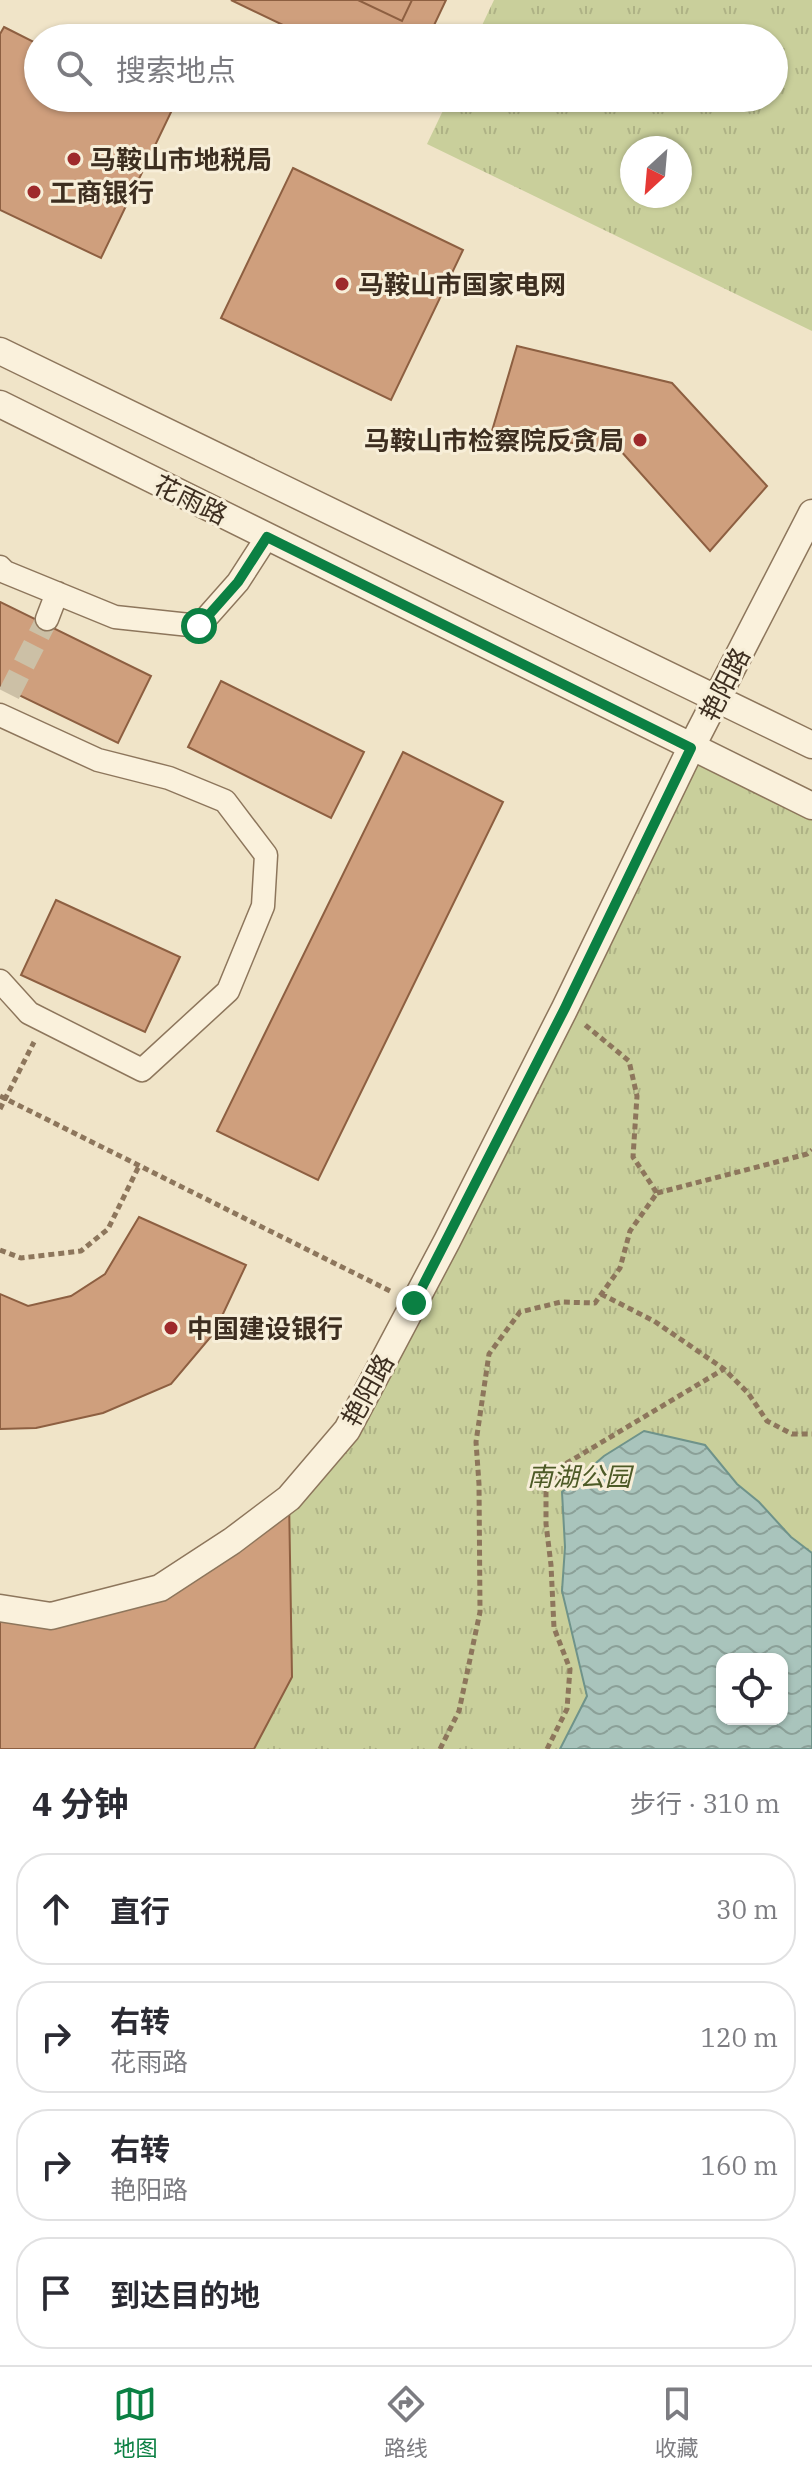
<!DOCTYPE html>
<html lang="zh">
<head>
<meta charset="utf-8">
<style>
  :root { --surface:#fff; --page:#f2f2f3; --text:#2b2b33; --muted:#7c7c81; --line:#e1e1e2; --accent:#0b8043 }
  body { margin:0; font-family:"IBM Plex Serif","Noto Sans SC",serif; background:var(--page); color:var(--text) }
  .controls { position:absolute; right:24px; bottom:24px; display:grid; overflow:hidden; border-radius:16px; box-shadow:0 2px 6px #0004 }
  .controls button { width:72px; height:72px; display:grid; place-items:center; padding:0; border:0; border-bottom:2px solid var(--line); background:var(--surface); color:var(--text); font:40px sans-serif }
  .compass { position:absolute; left:620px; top:136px; width:72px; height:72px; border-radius:50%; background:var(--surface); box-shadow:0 2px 6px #0004; rotate:206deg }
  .stop { position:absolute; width:24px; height:24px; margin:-18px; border:6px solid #0b8043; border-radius:50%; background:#fff }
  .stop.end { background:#0b8043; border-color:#fff; box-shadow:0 2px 8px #0008 }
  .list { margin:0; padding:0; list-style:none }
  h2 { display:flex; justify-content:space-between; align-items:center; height:104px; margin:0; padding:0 32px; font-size:34px }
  h2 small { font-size:26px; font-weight:400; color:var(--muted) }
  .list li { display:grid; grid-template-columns:52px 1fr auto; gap:24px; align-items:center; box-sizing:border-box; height:112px; margin:0 16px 16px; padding:0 16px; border:2px solid var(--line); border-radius:32px }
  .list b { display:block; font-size:30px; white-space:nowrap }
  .list p { margin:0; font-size:26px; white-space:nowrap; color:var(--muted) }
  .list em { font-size:26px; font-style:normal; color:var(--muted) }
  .icon { flex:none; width:44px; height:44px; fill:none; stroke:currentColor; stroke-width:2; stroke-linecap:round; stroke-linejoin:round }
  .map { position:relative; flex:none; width:812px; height:1749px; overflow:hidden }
  .search { position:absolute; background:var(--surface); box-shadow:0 2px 6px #0004; left:24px; right:24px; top:24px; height:88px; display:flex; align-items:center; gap:20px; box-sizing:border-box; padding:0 28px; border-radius:44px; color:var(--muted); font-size:30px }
  .sheet { height:616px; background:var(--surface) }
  nav { display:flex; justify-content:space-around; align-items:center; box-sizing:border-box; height:112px; border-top:2px solid var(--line); background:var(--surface); font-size:22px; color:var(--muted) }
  nav a { display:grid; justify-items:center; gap:4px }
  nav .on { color:var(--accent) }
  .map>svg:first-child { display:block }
</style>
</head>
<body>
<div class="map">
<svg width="812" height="1749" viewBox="0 0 812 1749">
  <defs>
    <pattern id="grass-tufts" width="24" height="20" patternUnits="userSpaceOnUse" patternTransform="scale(2)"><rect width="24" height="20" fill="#c9cf9b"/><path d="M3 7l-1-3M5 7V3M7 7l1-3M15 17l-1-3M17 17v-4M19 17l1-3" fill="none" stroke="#aeb285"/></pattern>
    <pattern id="water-waves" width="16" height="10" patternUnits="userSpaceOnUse" patternTransform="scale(2)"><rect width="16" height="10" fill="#a9c4bc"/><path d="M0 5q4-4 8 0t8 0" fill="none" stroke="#8ba098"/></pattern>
  </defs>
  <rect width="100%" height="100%" fill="#f0e4c8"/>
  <!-- grass -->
  <path fill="url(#grass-tufts)" fill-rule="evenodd" d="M494,0H812V331L427,144L449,98H774V38H476ZM632,148H680V196H632Z
    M691,748L812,806V1749H254L292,1677L289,1498L414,1303ZM722,1659H782V1719H722Z"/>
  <!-- water -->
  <path fill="url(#water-waves)" stroke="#6f938a" stroke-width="2" fill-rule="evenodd" d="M644,1431L705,1445L737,1484L759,1502L791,1537L812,1553V1749H560L587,1696L562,1591L565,1547L562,1492L604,1456ZM722,1659H782V1719H722Z"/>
  <!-- building -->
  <path fill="#cf9f7d" stroke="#8d5f41" stroke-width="2" d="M231,0H446L428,38H310Z
    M358,0H412L402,21Z
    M4,27L38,44V98H152L173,108L101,258L0,210V34Z
    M293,168L463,250L391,400L221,318Z
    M517,346L672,383L767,486L710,551L620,450L492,431Z
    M0,602L151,676L118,743L0,686Z
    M221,681L364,752L331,818L188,747Z
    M403,752L503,802L318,1180L217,1131Z
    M56,900L180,957L145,1032L21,975Z
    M139,1217L246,1265L214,1333L171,1384L103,1413L36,1428L0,1429V1294L28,1306L71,1296L105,1274Z
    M289,1498L292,1677L254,1749H0V1608L51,1616L160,1588Z"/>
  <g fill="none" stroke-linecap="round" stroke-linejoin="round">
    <!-- minor-tunnel -->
    <path stroke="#ccc0a6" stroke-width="22" stroke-dasharray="22 11" stroke-linecap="butt" d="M9,694L47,619"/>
    <defs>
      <path id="minor" d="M0,567L5,572L115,617L199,626L238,582L267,537
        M47,619L57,593
        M0,715L98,760L169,778L225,801L266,855L263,906L228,991L142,1070L29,1013L0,981"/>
      <path id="tertiary" d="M0,351L812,745
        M0,404L812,806
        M0,1608L51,1616L160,1588L232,1541L289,1498L347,1430L447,1241L565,1008L691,748L812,513"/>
    </defs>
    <!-- minor casing -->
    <use href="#minor" stroke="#8d765c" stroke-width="25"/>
    <!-- tertiary casing -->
    <use href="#tertiary" stroke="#8d765c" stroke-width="29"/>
    <!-- path -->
    <path stroke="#8d765c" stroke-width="5" stroke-dasharray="6 4" stroke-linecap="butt" d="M0,1096L392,1292
      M0,1109L34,1042
      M657,1193L807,1154L812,1150
      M0,1250L21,1258L81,1251L108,1229L139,1166
      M601,1294L654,1321L724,1369L748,1393L767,1421L792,1434H812
      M440,1749L459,1711L480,1612L479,1484L476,1442L489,1354L520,1312L561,1302L595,1303L620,1268L630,1231L657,1193L633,1157L637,1096L629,1061L584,1024
      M547,1749L567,1709L570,1669L554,1628L551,1565L546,1524V1492L567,1463L724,1369"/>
    <!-- minor -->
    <use href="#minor" stroke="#faf1dc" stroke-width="22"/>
    <!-- tertiary -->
    <use href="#tertiary" stroke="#faf1dc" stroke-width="26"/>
  </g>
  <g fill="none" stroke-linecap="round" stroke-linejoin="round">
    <!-- route -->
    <path stroke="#0b8043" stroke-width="10" d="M199,626L238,582L267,537L691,748L565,1008L414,1303"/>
  </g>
  <!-- markers -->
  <g fill="#9e2a2b" stroke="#f7eed8" stroke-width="3">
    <circle cx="74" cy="159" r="8"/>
    <circle cx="34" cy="192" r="8"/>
    <circle cx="342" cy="284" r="8"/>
    <circle cx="640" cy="440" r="8"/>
    <circle cx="171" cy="1328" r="8"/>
  </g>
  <g text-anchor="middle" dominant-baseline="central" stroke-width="6" stroke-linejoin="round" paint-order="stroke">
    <!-- poi labels -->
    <g font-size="26" font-weight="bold" fill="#3d2e20" stroke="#f7eed8" text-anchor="start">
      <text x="90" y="159">马鞍山市地税局</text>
      <text x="50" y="192">工商银行</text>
      <text x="358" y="284">马鞍山市国家电网</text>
      <text x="624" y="440" text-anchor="end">马鞍山市检察院反贪局</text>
      <text x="187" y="1328">中国建设银行</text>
    </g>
    <!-- street labels -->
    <g font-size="26" fill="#3d2e20" stroke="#f7eed8">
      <text transform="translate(191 499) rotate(26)">花雨路</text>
      <text transform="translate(724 684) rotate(-63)">艳阳路</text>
      <text transform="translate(367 1390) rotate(-61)">艳阳路</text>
    </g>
    <!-- park labels -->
    <g font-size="26" font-style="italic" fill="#4d5a26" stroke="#f7eed8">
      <text x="579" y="1476">南湖公园</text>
    </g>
  </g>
</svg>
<div class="controls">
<button><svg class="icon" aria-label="locate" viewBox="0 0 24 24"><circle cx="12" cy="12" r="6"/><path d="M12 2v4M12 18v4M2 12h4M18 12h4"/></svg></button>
</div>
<svg class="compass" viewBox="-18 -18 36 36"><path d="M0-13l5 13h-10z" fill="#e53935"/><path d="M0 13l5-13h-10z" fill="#7c7c81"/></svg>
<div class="stop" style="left:199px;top:626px"></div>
<div class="stop end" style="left:414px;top:1303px"></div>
<div class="search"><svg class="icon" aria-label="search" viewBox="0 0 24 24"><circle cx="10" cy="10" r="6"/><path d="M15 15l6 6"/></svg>搜索地点</div>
</div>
<section class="sheet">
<h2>4 分钟<small>步行 · 310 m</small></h2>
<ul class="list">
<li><svg class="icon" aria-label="ahead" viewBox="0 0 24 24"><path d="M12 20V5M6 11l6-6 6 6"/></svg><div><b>直行</b></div><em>30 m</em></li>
<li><svg class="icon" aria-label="right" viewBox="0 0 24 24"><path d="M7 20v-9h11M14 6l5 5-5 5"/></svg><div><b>右转</b><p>花雨路</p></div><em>120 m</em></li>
<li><svg class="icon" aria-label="right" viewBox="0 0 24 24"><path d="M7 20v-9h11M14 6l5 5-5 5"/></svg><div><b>右转</b><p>艳阳路</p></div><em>160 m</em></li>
<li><svg class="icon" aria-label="arrive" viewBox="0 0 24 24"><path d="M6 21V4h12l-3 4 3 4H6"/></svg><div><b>到达目的地</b></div></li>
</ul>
</section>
<nav>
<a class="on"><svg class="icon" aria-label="map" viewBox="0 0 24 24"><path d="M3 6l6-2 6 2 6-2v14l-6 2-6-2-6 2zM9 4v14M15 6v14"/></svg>地图</a>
<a><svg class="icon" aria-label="directions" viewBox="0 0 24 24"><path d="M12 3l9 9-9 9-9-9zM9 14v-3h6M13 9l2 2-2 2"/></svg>路线</a>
<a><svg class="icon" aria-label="saved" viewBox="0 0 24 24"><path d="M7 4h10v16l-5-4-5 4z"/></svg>收藏</a>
</nav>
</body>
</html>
